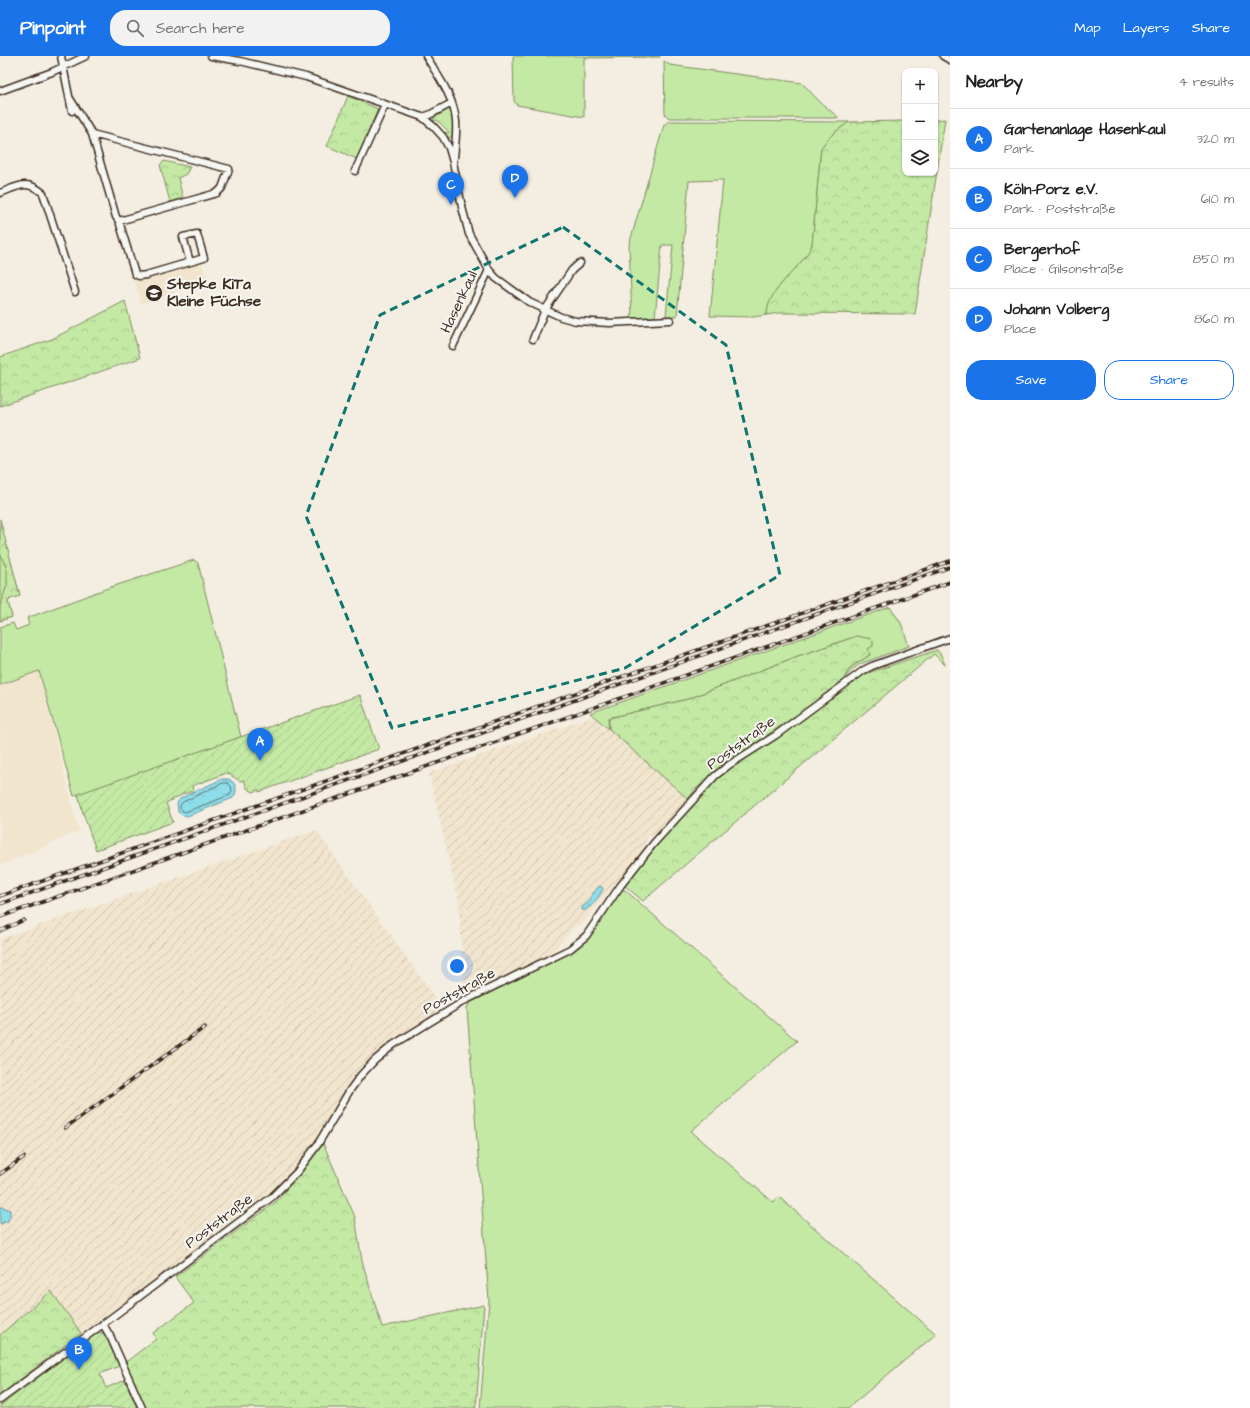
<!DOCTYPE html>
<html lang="en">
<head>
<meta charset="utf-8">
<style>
  :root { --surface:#fff; --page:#f2f2f2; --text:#222; --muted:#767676; --line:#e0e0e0; --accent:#1a73e8 }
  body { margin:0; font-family:"Architects Daughter",sans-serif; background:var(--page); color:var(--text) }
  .controls { position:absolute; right:12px; top:12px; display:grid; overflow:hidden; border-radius:8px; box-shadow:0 1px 3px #0004 }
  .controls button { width:36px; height:36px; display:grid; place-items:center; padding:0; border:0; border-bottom:1px solid var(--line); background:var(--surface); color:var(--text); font:20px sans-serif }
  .you { position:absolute; left:457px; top:910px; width:14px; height:14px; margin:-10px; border:3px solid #fff; border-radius:50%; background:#1a73e8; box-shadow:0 0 0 6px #1a73e833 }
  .badge { display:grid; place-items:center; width:26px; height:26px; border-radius:50%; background:var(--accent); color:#fff; font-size:13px; font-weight:700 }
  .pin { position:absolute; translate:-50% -33px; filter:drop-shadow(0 1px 2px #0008) }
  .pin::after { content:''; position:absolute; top:21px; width:14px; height:12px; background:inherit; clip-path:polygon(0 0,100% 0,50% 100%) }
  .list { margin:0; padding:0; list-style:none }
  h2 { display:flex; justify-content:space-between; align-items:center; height:52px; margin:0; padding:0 16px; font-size:17px }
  h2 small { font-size:13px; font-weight:400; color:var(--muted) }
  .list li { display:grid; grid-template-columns:26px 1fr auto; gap:12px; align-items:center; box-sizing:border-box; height:60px; padding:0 16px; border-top:1px solid var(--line) }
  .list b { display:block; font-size:15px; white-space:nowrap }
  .list p { margin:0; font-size:13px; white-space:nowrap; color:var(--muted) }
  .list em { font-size:13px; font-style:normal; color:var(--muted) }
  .actions { display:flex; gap:8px; padding:12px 16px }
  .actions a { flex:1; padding:9px 0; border:1px solid var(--accent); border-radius:16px; text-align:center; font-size:14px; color:var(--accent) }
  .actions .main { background:var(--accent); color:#fff }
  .icon { flex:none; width:22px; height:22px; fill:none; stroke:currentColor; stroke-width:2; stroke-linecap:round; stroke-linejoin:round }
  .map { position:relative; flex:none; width:950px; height:1352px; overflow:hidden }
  header { display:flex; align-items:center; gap:24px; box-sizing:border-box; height:56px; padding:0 20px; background:var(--accent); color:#fff }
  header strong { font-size:19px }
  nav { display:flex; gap:22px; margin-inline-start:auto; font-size:14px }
  .search { width:280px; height:36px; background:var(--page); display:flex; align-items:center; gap:10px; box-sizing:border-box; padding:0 14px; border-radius:16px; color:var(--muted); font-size:15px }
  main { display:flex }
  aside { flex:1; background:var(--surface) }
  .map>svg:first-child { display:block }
</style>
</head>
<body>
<header>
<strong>Pinpoint</strong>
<div class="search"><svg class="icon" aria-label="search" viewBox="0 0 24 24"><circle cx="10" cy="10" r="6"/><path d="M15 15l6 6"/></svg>Search here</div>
<nav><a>Map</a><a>Layers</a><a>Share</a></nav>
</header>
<main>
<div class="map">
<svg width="950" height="1352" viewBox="0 0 950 1352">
  <defs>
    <pattern id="industrial-furrows" width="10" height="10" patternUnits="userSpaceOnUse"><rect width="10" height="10" fill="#f1e5ce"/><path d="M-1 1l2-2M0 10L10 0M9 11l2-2" fill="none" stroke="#d0c5b0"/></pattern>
    <pattern id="forest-crowns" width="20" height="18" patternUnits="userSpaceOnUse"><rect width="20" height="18" fill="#c3e9a4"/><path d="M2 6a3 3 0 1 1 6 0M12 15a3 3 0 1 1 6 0" fill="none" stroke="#a8c88d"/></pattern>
    <pattern id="garden-furrows" width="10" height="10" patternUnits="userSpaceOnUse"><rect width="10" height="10" fill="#c3e9a4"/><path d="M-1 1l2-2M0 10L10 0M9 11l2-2" fill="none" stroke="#a8c88d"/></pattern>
    <pattern id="water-ripples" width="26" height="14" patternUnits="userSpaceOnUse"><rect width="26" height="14" fill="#8dddea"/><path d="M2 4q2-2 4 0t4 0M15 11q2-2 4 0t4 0" fill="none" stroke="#7bbec8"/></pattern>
  </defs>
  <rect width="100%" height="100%" fill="#f4eee2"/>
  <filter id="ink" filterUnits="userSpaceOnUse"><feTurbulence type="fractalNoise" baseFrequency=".025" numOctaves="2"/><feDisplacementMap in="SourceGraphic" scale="8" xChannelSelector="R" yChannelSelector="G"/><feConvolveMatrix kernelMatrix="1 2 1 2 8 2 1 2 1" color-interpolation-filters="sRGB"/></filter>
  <g filter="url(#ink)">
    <!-- built -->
    <path fill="#f1e5ce" d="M202,206L207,224L141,248L134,225Z
      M39,615L79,775L0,810V629Z"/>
    <!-- industrial -->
    <path fill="url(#industrial-furrows)" d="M594,660L688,743L655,780H649L646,784V792L581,869L574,871L551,898L465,940L461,886L459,847L429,717Z
      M316,774L436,943L437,947V953L435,959L396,983L379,996L365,1010L356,1020L316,1083L296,1110L269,1138L211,1184L81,1277L51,1235L0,1279V1168L8,1165L10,1160V1154L0,1151V883Z"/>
    <!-- grass -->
    <path fill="#c3e9a4" stroke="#7f8a61" d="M513,0H660V1L584,2V61L517,49L514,45Z
      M664,5L670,9L802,27L820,46L839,62H669L665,58Z
      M449,53L451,54C454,62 454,71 453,80L449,82L444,78L445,76L447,77L449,76L437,64L433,65L434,62Z
      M669,65L849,66L834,77L821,92L812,189C802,213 768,231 767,259L753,261L710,260L723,124L689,125L677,260H666L673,189H662L655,261L632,262L629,189L664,69Z
      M0,469L20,539L10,543L8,546L12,561L0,565Z
      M194,504L198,507L241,681L74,740L39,615L0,629V571L13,567L16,574L29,569L27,562L105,533Z
      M890,551L901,567L909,590L860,608L852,614L843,624L850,612L870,599L857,580L798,600L688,643L609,662L608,666L609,673L590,657Z
      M625,834L797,985L691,1075L773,1146L779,1141L936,1278L848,1352H480L489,1245L467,952L470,947L572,896L583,887L619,835Z"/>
    <!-- forest -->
    <path fill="url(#forest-crowns)" stroke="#7f8a61" d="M348,40L378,53L357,103L327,90Z
      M945,63L915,258L779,257L767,259C767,232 802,213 812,189L821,92L827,84L834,77L849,66L905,65V117H935V64Z
      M164,105L190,111L186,118L178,122L183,142L170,146L160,109Z
      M125,245L140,302L0,350V301L52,283Z
      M0,463L20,540L10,543L8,546L12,561L0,565V550L7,529V514L0,497Z
      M857,580L871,583L873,585V590L868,593L870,599L857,607L850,612L843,624L800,657L719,712L696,733L688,743L609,673V662L688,643L798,600Z
      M937,594L941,599L945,609L934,598C837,680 739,762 643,845L624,829L657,789L694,747L727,714L782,678L865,618Z
      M323,1087L355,1161L362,1205L382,1271L484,1249L476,1352H145L123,1308L156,1283L153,1277L194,1247L175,1221L277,1145Z
      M51,1235L81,1277L0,1339V1279Z"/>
    <!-- garden -->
    <path fill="url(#garden-furrows)" stroke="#7f8a61" d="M360,639L379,693L259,736V734L253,736L247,732L244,724L240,725L227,717L192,730L193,735L183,738L166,747L173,766L96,794L83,757L78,738Z
      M99,1276L105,1278L119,1310L100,1318L106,1332L125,1324L137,1352H0V1350Z"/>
    <!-- water -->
    <path fill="url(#water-ripples)" stroke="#6c9598" d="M222,723H229C237,728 238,735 233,742L185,761L178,756L177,747L181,742Z
      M599,830L602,831L603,833C599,841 593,849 586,854H582V851L590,845L591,840Z
      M0,1151H3L10,1154V1160L8,1165L0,1168Z"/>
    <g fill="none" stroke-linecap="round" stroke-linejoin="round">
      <!-- shore -->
      <path stroke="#5c7270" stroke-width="1" d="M223,727H228L231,730L232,735L230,739L185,756L181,754L180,749L183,746Z"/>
      <defs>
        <path id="minor" d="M61,0L72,55
          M211,0L240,5L306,21L422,61L433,70L443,81L449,92L453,106L462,151L469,178L489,214L496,222L529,246L561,261L576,265L609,267L670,264
          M426,0C438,20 454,41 456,65C457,77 455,90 454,102
          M943,0L950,4
          M0,35L52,16L86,0
          M69,41L92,78L116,161L119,165L135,218L139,220L146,219L204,202L197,178L183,181L190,206
          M422,61L429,59L452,47
          M92,78L229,113L222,132L217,137L119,165
          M355,115L385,49
          M0,137C19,130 26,123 43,137L75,236
          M533,283L545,254L572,214L580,207
          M453,290L489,214
          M103,1268L111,1282L142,1352
          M0,1344L103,1268L272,1141L297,1116L318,1088L350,1034L361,1019L374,1005L393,989L464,945L570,893L586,880L621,829L654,787L715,720L729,709L776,679L864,614L872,610L950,582"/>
      </defs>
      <!-- minor casing -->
      <use href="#minor" stroke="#3b2a1e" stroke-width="9"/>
      <!-- minor -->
      <use href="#minor" stroke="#f6f6f2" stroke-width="6"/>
      <defs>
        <path id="rail" d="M0,840L950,505
          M0,848L950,511
          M0,861L950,526
          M0,875L24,864
          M65,1072L205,971
          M0,1118L24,1101"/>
      </defs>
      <!-- rail casing -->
      <use href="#rail" stroke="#3b2a1e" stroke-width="3.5"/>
      <!-- rail -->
      <use href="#rail" stroke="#f6f6f2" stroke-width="2" stroke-dasharray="6" stroke-linecap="butt"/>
    </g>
  </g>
  <!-- marked area -->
  <path fill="none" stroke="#0f766e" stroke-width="3" stroke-dasharray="8 5" stroke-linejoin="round" d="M563,171L726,289L780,519L625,612L392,672L306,460L380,259Z"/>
  <!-- icons -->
  <defs>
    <symbol id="school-disc" viewBox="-11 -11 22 22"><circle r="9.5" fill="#3b2a1e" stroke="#f6f6f2"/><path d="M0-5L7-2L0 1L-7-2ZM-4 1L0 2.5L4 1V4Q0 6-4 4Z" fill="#fff"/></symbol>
  </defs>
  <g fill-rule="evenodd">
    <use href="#school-disc" x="144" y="227" width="20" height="20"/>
  </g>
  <g text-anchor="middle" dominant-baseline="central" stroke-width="4" stroke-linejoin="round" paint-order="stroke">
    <!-- poi labels -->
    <g font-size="15" font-weight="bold" fill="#3b2a1e" stroke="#f6f6f2" text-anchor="start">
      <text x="167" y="228">Stepke KiTa<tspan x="167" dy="17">Kleine Füchse</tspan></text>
    </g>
    <!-- street labels -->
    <g font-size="15" fill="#3b2a1e" stroke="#f6f6f2">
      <text transform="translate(459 246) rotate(-65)">Hasenkaul</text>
      <text transform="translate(741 687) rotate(-36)">Poststraße</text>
      <text transform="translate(459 935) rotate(-29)">Poststraße</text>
      <text transform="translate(219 1165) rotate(-37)">Poststraße</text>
    </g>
  </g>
</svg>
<div class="controls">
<button>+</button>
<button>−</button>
<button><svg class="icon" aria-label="layers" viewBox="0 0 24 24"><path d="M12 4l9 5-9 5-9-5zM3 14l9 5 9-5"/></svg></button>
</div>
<div class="you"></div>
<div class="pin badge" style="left:260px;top:705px">A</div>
<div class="pin badge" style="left:79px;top:1314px">B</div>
<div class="pin badge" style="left:451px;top:149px">C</div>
<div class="pin badge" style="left:515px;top:142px">D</div>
</div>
<aside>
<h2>Nearby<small>4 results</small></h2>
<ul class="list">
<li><span class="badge">A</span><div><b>Gartenanlage Hasenkaul</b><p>Park</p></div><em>320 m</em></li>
<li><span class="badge">B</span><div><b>Köln-Porz e.V.</b><p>Park · Poststraße</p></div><em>610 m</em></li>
<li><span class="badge">C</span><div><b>Bergerhof</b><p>Place · Gilsonstraße</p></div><em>850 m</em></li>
<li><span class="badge">D</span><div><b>Johann Volberg</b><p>Place</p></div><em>860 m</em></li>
</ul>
<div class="actions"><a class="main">Save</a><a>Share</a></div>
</aside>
</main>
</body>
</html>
